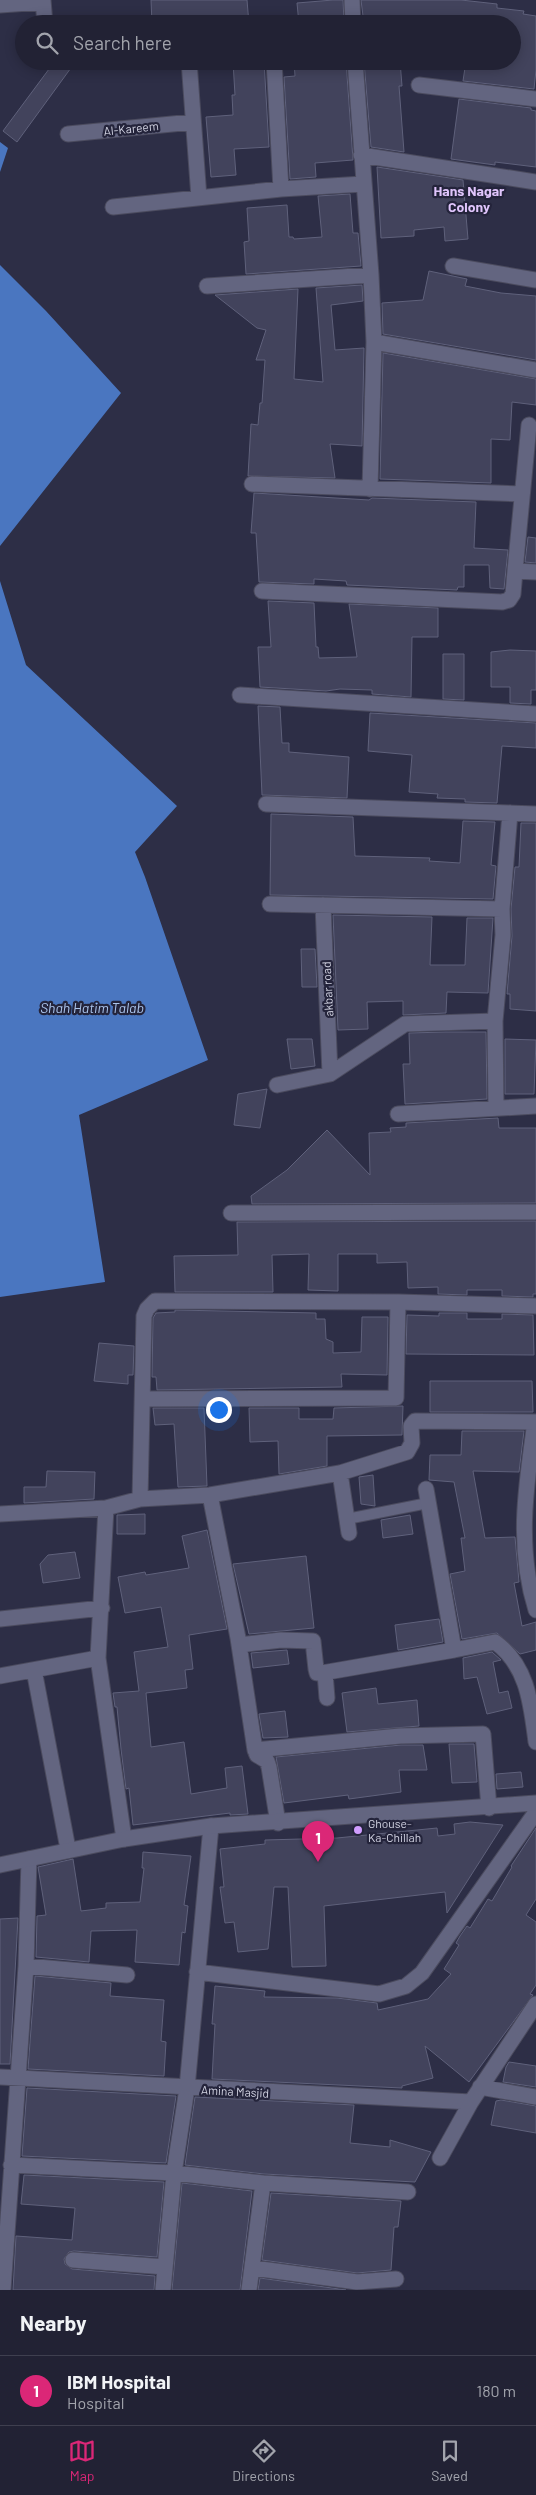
<!DOCTYPE html>
<html lang="en">
<head>
<meta charset="utf-8">
<style>
  :root { --surface:#222234; --page:#2e2f40; --text:#f1f3f6; --muted:#a2a4ac; --line:#3f3f4f; --accent:#db2777 }
  body { margin:0; font-family:Barlow,sans-serif; background:var(--page); color:var(--text) }
  .you { position:absolute; left:218px; top:1409px; width:18px; height:18px; margin:-12px; border:4px solid #fff; border-radius:50%; background:#1a73e8; box-shadow:0 0 0 8px #1a73e833 }
  .badge { display:grid; place-items:center; width:32px; height:32px; border-radius:50%; background:var(--accent); color:#fff; font-size:16px; font-weight:700 }
  .pin { position:absolute; translate:-50% -41px; filter:drop-shadow(0 1px 2px #0008) }
  .pin::after { content:''; position:absolute; top:26px; width:18px; height:15px; background:inherit; clip-path:polygon(0 0,100% 0,50% 100%) }
  .list { margin:0; padding:0; list-style:none }
  h2 { display:flex; justify-content:space-between; align-items:center; height:65px; margin:0; padding:0 20px; font-size:21px }
  h2 small { font-size:16px; font-weight:400; color:var(--muted) }
  .list li { display:grid; grid-template-columns:32px 1fr auto; gap:15px; align-items:center; box-sizing:border-box; height:70px; padding:0 20px; border-top:1px solid var(--line) }
  .list b { display:block; font-size:19px; white-space:nowrap }
  .list p { margin:0; font-size:16px; white-space:nowrap; color:var(--muted) }
  .list em { font-size:16px; font-style:normal; color:var(--muted) }
  .icon { flex:none; width:28px; height:28px; fill:none; stroke:currentColor; stroke-width:2; stroke-linecap:round; stroke-linejoin:round }
  .map { position:relative; flex:none; width:536px; height:2290px; overflow:hidden }
  .search { position:absolute; background:var(--surface); box-shadow:0 2px 12px #0003; left:15px; right:15px; top:15px; height:55px; display:flex; align-items:center; gap:12px; box-sizing:border-box; padding:0 18px; border-radius:28px; color:var(--muted); font-size:19px }
  .sheet { height:135px; background:var(--surface) }
  nav { display:flex; justify-content:space-around; align-items:center; box-sizing:border-box; height:70px; border-top:1px solid var(--line); background:var(--surface); font-size:14px; color:var(--muted) }
  nav a { display:grid; justify-items:center; gap:2px }
  nav .on { color:var(--accent) }
  .map>svg:first-child { display:block }
</style>
</head>
<body>
<div class="map">
<svg width="536" height="2290" viewBox="0 0 536 2290">
  <rect width="100%" height="100%" fill="#2d2e46"/>
  <!-- water -->
  <path fill="#4a76c0" d="M0,142L8,148L0,172Z
    M0,265L46,311L121,393L0,546Z
    M0,581L26,665L177,806L135,852L145,877L208,1060L79,1115L105,1282L0,1297Z"/>
  <!-- building -->
  <path fill="#42435c" stroke="#5f617b" d="M151,0H247L249,24H152Z
    M333,0H343L344,22L299,24L297,3Z
    M361,0H461L497,4V8L524,11L523,14L536,16V70L534,89L463,81L466,61H512V24H364Z
    M55,61H76L17,142L3,131Z
    M264,61L269,147L234,149L236,175L211,177L206,117L233,115L232,95H235L233,62Z
    M294,61H346L353,160L315,163L316,177L290,179L284,77L295,76Z
    M364,61H400L402,86H399L404,152L371,147Z
    M459,99L531,108V110L536,111V167L495,162V165L451,159Z
    M377,167L463,180L468,239L445,241L444,227L414,230V236L381,238Z
    M350,194L353,233H358L361,266L246,274L244,242L249,241L247,208L287,205L289,237H293L294,239L322,237L318,196Z
    M429,271L467,279L465,286L501,293L536,296V360L383,334L382,303L423,300Z
    M362,285L363,301L331,305L335,350L364,348L362,446L330,444L335,478L248,476L251,424L258,425L260,403H262L265,360H256L266,330L257,328L215,295L298,289L294,379L323,382L316,288Z
    M383,353L536,379V405L512,402L510,440L491,439V483L380,479Z
    M254,493L369,500L372,498L476,502L474,548L508,550L504,589L490,588L489,565H464V587H458L457,590L347,585L346,581L314,579V584L259,582L256,533H251Z
    M528,537L536,538V563L525,562Z
    M268,601L314,603L316,647H318L319,658L357,657L349,604L438,608V637H412L411,697L372,694V690L340,689L326,691L260,687L258,647H271Z
    M510,650L536,651V690H531V704L510,703V687H491V652Z
    M443,654H464V700L443,699Z
    M258,706L280,707L282,743H289V752L349,757L347,798L262,795Z
    M370,713L536,723V748L502,746L497,803L465,802V799L437,798L438,794L409,792L412,755L368,751Z
    M271,814L353,817L355,856L430,858L429,861L460,863L463,821L495,822L491,865L496,866L493,899L270,895Z
    M521,823H536V1011L510,1009V994H507L512,936L511,909L515,867H519Z
    M333,915L432,917L430,965H465L467,918H493L488,993L447,992L446,1013L403,1015V1001L367,1002L368,1029L338,1030Z
    M301,949H315L317,987H302Z
    M446,1032H486L487,1099L405,1104L403,1064H410L409,1033Z
    M287,1039H312L315,1066L291,1069Z
    M505,1039L536,1040L534,1094H505Z
    M267,1089L260,1128L234,1125L238,1094Z
    M498,1118L499,1128H536V1203L252,1204L251,1196L287,1170L327,1130L370,1175L369,1133L391,1132L390,1128L406,1127V1123Z
    M536,1221V1294H533V1297L502,1296V1290H467V1295L438,1294V1287L408,1288L407,1262L377,1263V1254H338V1291L308,1290L309,1254L272,1255L273,1292H175L174,1256L238,1255L237,1222Z
    M175,1310L316,1313V1319H325L326,1339L333,1342V1353L361,1352L362,1317H388L387,1375L341,1374L342,1387L157,1390L156,1377H152L153,1318L156,1313L175,1312Z
    M439,1313H467V1319H502V1314L533,1315L534,1355L406,1354L407,1315L439,1316Z
    M99,1343L134,1346L133,1375H128V1384L94,1381Z
    M430,1381H532L533,1412H430Z
    M403,1406L402,1435L327,1436V1466L279,1474L278,1441L250,1442L249,1408H299V1419H333L334,1408Z
    M153,1408H204L207,1486L178,1487L174,1424L155,1425Z
    M462,1431H524L519,1472L473,1471L485,1538L515,1537L519,1582L514,1583L522,1626L536,1622V1650L520,1654L497,1633L462,1639L450,1574L465,1571L461,1538H465L454,1482L429,1480L430,1455H461Z
    M47,1471L95,1472L94,1499L24,1503V1487H46Z
    M373,1475L375,1506L361,1504L359,1477Z
    M145,1514V1534H117V1515Z
    M410,1515L413,1534L383,1538L381,1520Z
    M207,1530L227,1629L189,1635L193,1669L185,1670L187,1688L146,1693L151,1747L184,1742L191,1794L227,1788L225,1768L242,1766L248,1814L230,1815V1813L133,1825L129,1788L126,1789L121,1749L117,1707H115L113,1693L139,1691L134,1652L168,1647L161,1607L125,1613L118,1577L145,1572L146,1575L189,1568L182,1536Z
    M75,1552L80,1578L43,1583L40,1564L48,1555Z
    M306,1556L314,1628L249,1634L233,1564Z
    M439,1619L443,1642L398,1650L395,1625Z
    M287,1650L289,1664L253,1668L251,1653Z
    M492,1652L501,1660L493,1662L499,1693L508,1691L512,1708L487,1714L477,1677L464,1679L463,1658Z
    M376,1688L378,1704L417,1700L419,1726L347,1732L342,1693Z
    M285,1711L288,1737L263,1738L259,1714Z
    M449,1744H474L477,1782L452,1783Z
    M401,1745H423L427,1770H399L401,1792L349,1799L348,1795L284,1803L276,1757Z
    M521,1772L523,1787L497,1789L496,1774Z
    M470,1822L503,1825L447,1913L445,1892L324,1906L326,1966L292,1967L288,1887H274L268,1949L238,1952L234,1922L225,1923L220,1887H224L220,1849L265,1844V1840L337,1838L437,1828L438,1836L455,1834L454,1824Z
    M536,1828V1899L526,1915L536,1922V1985L530,1994L533,1995L469,2082L425,2046L433,2078L402,2086V2088L212,2079L215,2024H212L215,1986L265,1991L264,1997L337,1998L377,2003L378,2010L428,1999L451,1974L444,1969L459,1945L456,1943L460,1936L467,1926L470,1928L488,1899L492,1901L512,1867L511,1866Z
    M143,1852L191,1856L184,1905L188,1906L185,1933L182,1932L179,1965L135,1962L137,1930L91,1931L89,1962L36,1957L37,1916L46,1915L38,1867L73,1859L81,1911L106,1908V1903L140,1902L144,1868H142Z
    M18,1918L10,2064H0V1919Z
    M35,1976L111,1983L110,1996L164,2000L161,2041L166,2042L164,2076L28,2069Z
    M509,2062L536,2066V2087L503,2082L506,2067Z
    M27,2088L176,2096L166,2163L22,2156Z
    M195,2097L354,2105L350,2143L390,2147V2140L431,2152L415,2182L264,2174L185,2165Z
    M501,2100L536,2106V2133L491,2125L496,2101Z
    M24,2175L164,2182L157,2257L74,2251L69,2252L64,2259L65,2264L72,2269L155,2276L154,2290H13L16,2236L72,2240L75,2208L21,2204Z
    M182,2183L252,2191L240,2290H172Z
    M271,2193L401,2201L398,2227H394L391,2270L357,2273L262,2260Z
    M260,2278L346,2290H258Z"/>
  <g fill="none" stroke-linecap="round" stroke-linejoin="round">
    <defs>
      <path id="lane" d="M347,1519L428,1503"/>
      <path id="street" d="M43,0L45,24
        M352,0L353,24
        M0,5L43,2
        M189,61L199,198
        M274,61L281,189
        M355,61L371,275L374,342L370,489
        M419,85L536,99
        M68,134L193,122
        M361,155L536,182
        M113,207L281,189L363,184
        M453,266L536,280
        M207,286L371,275
        M374,342L536,370
        M252,484L522,494
        M515,571L536,572
        M262,591L502,602L509,600L513,594L515,571L529,425
        M240,695L536,714
        M266,804L536,814
        M270,904L502,909
        M323,905L330,1074
        M277,1085L330,1074L405,1024L495,1021
        M496,1108L495,1021L503,935L502,909L510,813
        M398,1114L536,1106
        M231,1213L536,1212
        M144,1399L396,1398L398,1302
        M535,1422C526,1486 516,1546 536,1610
        M340,1473L349,1533
        M210,1495L238,1638L255,1750L257,1755L267,1761L269,1767L278,1823
        M140,1499L144,1316L147,1309L155,1301L398,1302L536,1306
        M106,1508L98,1658L124,1839
        M0,1514L106,1508L140,1499L210,1495L340,1473L407,1452L412,1443L411,1426L415,1421L536,1422
        M0,1619L102,1608
        M239,1645L281,1640L313,1641L316,1669L317,1673H322L454,1650L426,1489
        M454,1650L495,1642C528,1666 531,1704 536,1742
        M34,1670L68,1849
        M325,1673L327,1698
        M0,1676L98,1658
        M255,1750L400,1736L483,1734L489,1808
        M26,1966L127,1975
        M197,1972L379,1994L406,1986L422,1973L536,1812
        M0,2077L471,2102
        M480,2087L536,2097
        M440,2158L471,2102L536,2004
        M11,2165L174,2173L263,2183L408,2192
        M73,2260L165,2267
        M253,2268L357,2282L396,2279
        M3,2290L26,1966L29,1859
        M163,2290L174,2173L187,2088L211,1826
        M249,2290L263,2183"/>
      <path id="secondary" d="M0,1865L124,1839L211,1826L536,1803"/>
    </defs>
    <!-- lane casing -->
    <use href="#lane" stroke="#4b4b5e" stroke-width="12"/>
    <!-- street casing -->
    <use href="#street" stroke="#4b4b5e" stroke-width="17"/>
    <!-- secondary casing -->
    <use href="#secondary" stroke="#4b4b5e" stroke-width="17"/>
    <!-- lane -->
    <use href="#lane" stroke="#636580" stroke-width="10"/>
    <!-- street -->
    <use href="#street" stroke="#636580" stroke-width="15"/>
    <!-- secondary -->
    <use href="#secondary" stroke="#636580" stroke-width="15"/>
  </g>
  <!-- markers -->
  <circle fill="#d09dff" stroke="#24243b" stroke-width="2" cx="358" cy="1830" r="5"/>
  <g text-anchor="middle" dominant-baseline="central" stroke-width="4.5" stroke-linejoin="round" paint-order="stroke">
    <!-- street labels -->
    <g font-size="12" fill="#d2d3e2" stroke="#24243b">
      <text transform="translate(131 128) rotate(-6)">Al-Kareem</text>
      <text transform="translate(327 989) rotate(-93)">akbar road</text>
      <text transform="translate(235 2091) rotate(3)">Amina Masjid</text>
    </g>
    <!-- poi labels -->
    <g font-size="12" fill="#d2d3e2" stroke="#24243b" text-anchor="start">
      <text x="368" y="1823">Ghouse-<tspan x="368" dy="14">Ka-Chillah</tspan></text>
    </g>
    <!-- neighbourhood labels -->
    <g font-size="14" font-weight="bold" fill="#e0c5fc" stroke="#24243b">
      <text x="469" y="190">Hans Nagar<tspan x="469" dy="16">Colony</tspan></text>
    </g>
    <!-- water labels -->
    <g font-size="14" font-style="italic" fill="#acc5ed" stroke="#24243b">
      <text x="92" y="1007">Shah Hatim Talab</text>
    </g>
  </g>
</svg>
<div class="you"></div>
<div class="pin badge" style="left:318px;top:1862px">1</div>
<div class="search"><svg class="icon" aria-label="search" viewBox="0 0 24 24"><circle cx="10" cy="10" r="6"/><path d="M15 15l6 6"/></svg>Search here</div>
</div>
<section class="sheet">
<h2>Nearby<small></small></h2>
<ul class="list">
<li><span class="badge">1</span><div><b>IBM Hospital</b><p>Hospital</p></div><em>180 m</em></li>
</ul>
</section>
<nav>
<a class="on"><svg class="icon" aria-label="map" viewBox="0 0 24 24"><path d="M3 6l6-2 6 2 6-2v14l-6 2-6-2-6 2zM9 4v14M15 6v14"/></svg>Map</a>
<a><svg class="icon" aria-label="directions" viewBox="0 0 24 24"><path d="M12 3l9 9-9 9-9-9zM9 14v-3h6M13 9l2 2-2 2"/></svg>Directions</a>
<a><svg class="icon" aria-label="saved" viewBox="0 0 24 24"><path d="M7 4h10v16l-5-4-5 4z"/></svg>Saved</a>
</nav>
</body>
</html>
